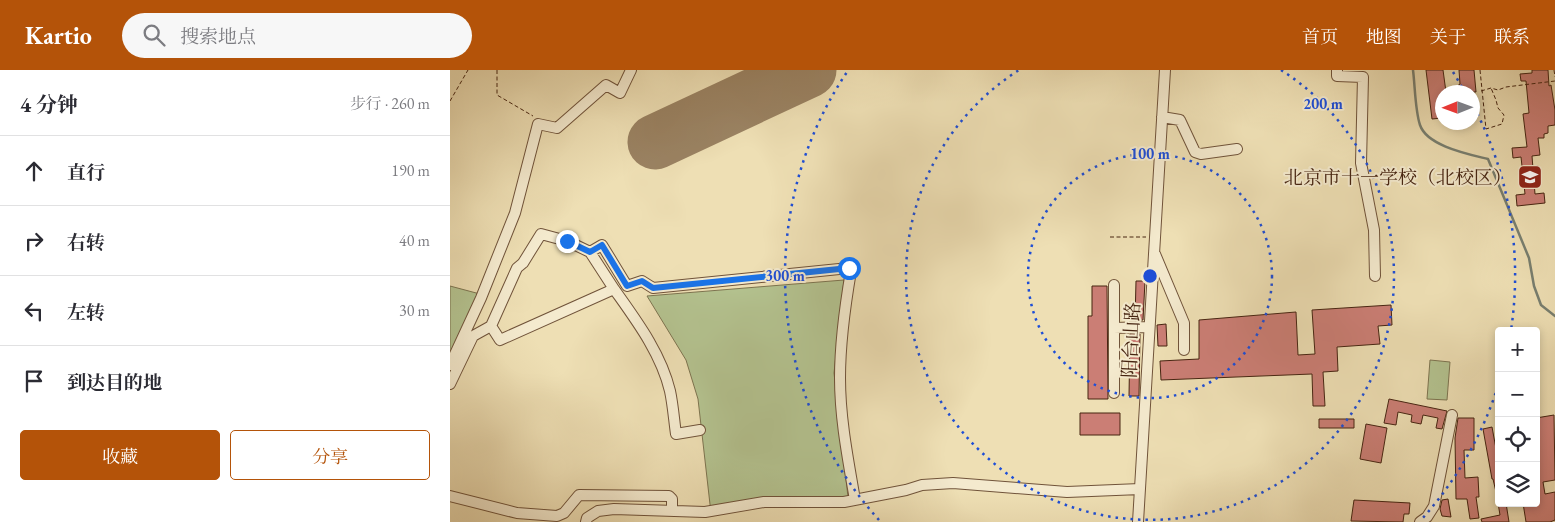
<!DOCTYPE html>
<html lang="zh">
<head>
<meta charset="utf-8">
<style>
  :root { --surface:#fff; --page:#f7f7f7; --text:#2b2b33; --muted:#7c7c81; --line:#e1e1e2; --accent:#b45309 }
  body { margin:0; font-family:"EB Garamond","Noto Serif SC",serif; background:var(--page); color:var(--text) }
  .controls { position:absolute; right:15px; bottom:15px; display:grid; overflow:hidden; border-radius:5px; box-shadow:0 2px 8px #0003 }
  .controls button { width:45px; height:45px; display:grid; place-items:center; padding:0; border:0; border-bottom:1px solid var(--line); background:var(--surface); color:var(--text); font:25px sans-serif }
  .compass { position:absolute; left:985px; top:15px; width:45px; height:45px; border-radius:50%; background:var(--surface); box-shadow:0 2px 8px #0003; rotate:269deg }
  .stop { position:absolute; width:15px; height:15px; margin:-11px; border:4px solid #1a73e8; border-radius:50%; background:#fff }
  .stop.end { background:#1a73e8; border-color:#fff; box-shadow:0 1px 5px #0008 }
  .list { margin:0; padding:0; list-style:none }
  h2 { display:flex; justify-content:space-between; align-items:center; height:65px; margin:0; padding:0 20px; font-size:21px }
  h2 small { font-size:16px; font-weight:400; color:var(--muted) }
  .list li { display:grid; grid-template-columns:32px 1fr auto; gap:15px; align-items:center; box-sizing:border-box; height:70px; padding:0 20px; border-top:1px solid var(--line) }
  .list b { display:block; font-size:19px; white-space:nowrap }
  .list em { font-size:16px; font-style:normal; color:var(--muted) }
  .actions { display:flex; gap:10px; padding:15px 20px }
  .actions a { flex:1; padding:11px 0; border:1px solid var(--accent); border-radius:5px; text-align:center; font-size:18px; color:var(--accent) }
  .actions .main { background:var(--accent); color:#fff }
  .icon { flex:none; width:28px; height:28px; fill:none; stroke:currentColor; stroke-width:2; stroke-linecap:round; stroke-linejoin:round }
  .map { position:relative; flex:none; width:1105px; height:452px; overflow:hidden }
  header { display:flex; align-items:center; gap:30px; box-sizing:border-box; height:70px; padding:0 25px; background:var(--accent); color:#fff }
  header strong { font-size:24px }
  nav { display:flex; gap:28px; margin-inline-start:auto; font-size:18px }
  .search { width:350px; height:45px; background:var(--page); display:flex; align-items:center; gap:12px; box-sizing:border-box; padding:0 18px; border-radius:28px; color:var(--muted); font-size:19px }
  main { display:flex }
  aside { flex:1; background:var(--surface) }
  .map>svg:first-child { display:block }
</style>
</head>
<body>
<header>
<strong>Kartio</strong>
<div class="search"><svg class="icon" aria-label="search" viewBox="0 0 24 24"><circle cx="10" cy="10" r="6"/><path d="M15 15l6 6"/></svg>搜索地点</div>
<nav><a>首页</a><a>地图</a><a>关于</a><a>联系</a></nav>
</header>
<main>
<aside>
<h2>4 分钟<small>步行 · 260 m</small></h2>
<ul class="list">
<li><svg class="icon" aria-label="ahead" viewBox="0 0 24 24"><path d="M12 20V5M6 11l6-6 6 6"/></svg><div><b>直行</b></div><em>190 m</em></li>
<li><svg class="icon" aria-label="right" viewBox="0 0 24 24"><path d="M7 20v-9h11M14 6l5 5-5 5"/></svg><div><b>右转</b></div><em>40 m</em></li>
<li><svg class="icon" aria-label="left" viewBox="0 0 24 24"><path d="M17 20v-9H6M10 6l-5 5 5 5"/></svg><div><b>左转</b></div><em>30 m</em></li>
<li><svg class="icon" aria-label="arrive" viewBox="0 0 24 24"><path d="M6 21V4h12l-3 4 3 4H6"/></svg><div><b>到达目的地</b></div></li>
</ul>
<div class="actions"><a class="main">收藏</a><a>分享</a></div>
</aside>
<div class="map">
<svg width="1105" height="452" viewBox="0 0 1105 452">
  <rect width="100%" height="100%" fill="#eedfb4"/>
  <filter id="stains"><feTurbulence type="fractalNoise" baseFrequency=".004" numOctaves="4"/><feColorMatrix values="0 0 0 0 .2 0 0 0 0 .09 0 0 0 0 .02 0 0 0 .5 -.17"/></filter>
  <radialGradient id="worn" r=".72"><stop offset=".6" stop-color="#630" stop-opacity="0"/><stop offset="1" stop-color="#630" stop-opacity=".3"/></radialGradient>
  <!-- green -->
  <path fill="#b4c390" stroke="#7d7450" d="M394,210L384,303L399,436L355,437L313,434L261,443L248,329L236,290L197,226Z
    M0,216L30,224L0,289Z
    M980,290L1000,292L997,330L977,329Z"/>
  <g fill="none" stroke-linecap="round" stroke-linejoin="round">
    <!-- stream -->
    <path stroke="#787f70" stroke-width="2.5" d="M963,0C965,15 965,40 970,55C977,76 1018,84 1038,89L1079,188L1084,216L1091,235L1105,246"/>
    <!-- runway -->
    <path stroke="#9a8262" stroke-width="55" d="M205,72L359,0"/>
  </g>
  <!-- building -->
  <path fill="#cb7e75" stroke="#462411" d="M976,0H993L996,22H992V48L982,49Z
    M1009,0H1024L1026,22H1004L1006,17L1010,14Z
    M1082,0H1098L1099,16L1101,15L1105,40V55L1098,56V63L1094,64V68H1088L1090,85L1082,86L1085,124L1094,123L1095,133L1067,136L1066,125L1075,124L1071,87L1063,88L1062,78L1077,77L1073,44L1079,43L1076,11H1071L1070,4L1082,3Z
    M686,211H695L693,250L685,251Z
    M642,216H657L658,329H638V246H642Z
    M941,235L942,255L928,256L930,274L887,277L888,301L873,302L875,336H863L862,304L711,310L710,291L749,289V250L846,242L848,285L865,284L862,240Z
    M716,254L717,276H708L707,255Z
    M680,264H690L689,326H679Z
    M939,329L997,341L992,359L986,358L988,348L973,345L971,354L961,352L962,345L948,342L946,355L934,353Z
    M630,343H670V365H630Z
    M1104,345L1105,410L1093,412L1095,424L1105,422V450L1100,452H1076L1073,433H1088L1086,423V395H1089L1086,378V348Z
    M1008,348H1024V380H1014L1015,408L1028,407L1029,427H1026L1029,448L1020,449L1017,429H1006L1005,368Z
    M869,349H904V358H869Z
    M916,354L937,358L931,393L910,389Z
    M1042,357L1049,395V421L1046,422L1043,409H1042L1033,359Z
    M998,429L1001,447L992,446L990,439L992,430Z
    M904,430L960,433L959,444H954L953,452L901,451Z
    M1048,433H1056L1059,452H1032L1031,449L1050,445Z"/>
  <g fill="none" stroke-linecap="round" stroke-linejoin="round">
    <defs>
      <path id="minor" d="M887,0V6L913,7L911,93L924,160L925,206
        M712,47L730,50L745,82L751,84L787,79
        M140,182L164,219L50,270L41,256L67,198L73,193L91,164L117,171L140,182L152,175L177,216L192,211L203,218L399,198L401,201C395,236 390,272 390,308C390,349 398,389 405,430
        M705,184L734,253V280
        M164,219C186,250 211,283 220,321C223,335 224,350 226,364L250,360
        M664,258V215
        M0,295L31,228L65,143L88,54L107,58L156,15L170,23L181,0
        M0,314L23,266L41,256
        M664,323V258L699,257
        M0,426L67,443L107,446L114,443L129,425L219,426L222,429V441
        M136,452L137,448L148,441L164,439L255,442L314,432H394L456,420L472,415L503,413L617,422L690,419
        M688,452L715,0
        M970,452L977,447L984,436L1002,345"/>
    </defs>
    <!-- minor casing -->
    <use href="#minor" stroke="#70533a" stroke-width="12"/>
    <!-- path -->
    <path stroke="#462411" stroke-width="1" stroke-dasharray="4 2.5" stroke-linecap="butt" d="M47,0V25L83,46
      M1030,0L1036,59L1052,54L1054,45L1048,38L1046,30L1041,18
      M1104,0L1105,7
      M1031,21L1041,18L1048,20L1056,17L1105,11
      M0,31L18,0
      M660,167H696"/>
    <!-- minor -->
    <use href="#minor" stroke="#f4eace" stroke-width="10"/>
  </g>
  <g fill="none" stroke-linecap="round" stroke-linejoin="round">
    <!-- route -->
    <path stroke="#1a73e8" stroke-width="6" d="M117,171L140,182L152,175L177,216L192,211L203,218L399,198"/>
  </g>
  <!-- distance rings -->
  <g fill="none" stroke="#1d4ed8" stroke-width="2.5" stroke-dasharray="2.5 5">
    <circle cx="700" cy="206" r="122"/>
    <path d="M831 0A244 244 0 1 1 569 0"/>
    <path d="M1048 316A365 365 0 0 1 971 450M429 450A365 365 0 0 1 397 2M1003 2A365 365 0 0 1 1014 21M1024 37A365 365 0 0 1 1061 260"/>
  </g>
  <!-- icons -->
  <defs>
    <symbol id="school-square" viewBox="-11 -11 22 22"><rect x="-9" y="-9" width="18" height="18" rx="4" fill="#8f2418" stroke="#f4eace"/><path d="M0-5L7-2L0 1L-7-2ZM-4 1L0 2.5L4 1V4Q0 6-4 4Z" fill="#fff"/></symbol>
  </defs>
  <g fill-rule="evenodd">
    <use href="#school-square" x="1066" y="93" width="28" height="28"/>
  </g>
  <g text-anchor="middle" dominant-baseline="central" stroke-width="4" stroke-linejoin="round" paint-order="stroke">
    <!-- poi labels -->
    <g font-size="19" fill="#462411" stroke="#f4eace" text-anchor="end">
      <text x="1062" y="107">北京市十一学校（北校区）</text>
    </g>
    <!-- street labels -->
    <g font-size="19" fill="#462411" stroke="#f4eace">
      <text transform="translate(681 270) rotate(-87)">阳台山路</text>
    </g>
  </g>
  <circle cx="700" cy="206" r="8" fill="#1d4ed8" stroke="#f4eace" stroke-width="2.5"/>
  <g font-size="15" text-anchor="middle" font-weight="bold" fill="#1d4ed8" stroke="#f4eace" stroke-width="4" stroke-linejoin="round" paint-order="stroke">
    <text x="873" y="39">200 m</text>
    <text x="700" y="89">100 m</text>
    <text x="335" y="211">300 m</text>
  </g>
  <rect width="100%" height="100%" filter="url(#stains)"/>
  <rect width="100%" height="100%" fill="url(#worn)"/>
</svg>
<div class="controls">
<button>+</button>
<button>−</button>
<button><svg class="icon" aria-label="locate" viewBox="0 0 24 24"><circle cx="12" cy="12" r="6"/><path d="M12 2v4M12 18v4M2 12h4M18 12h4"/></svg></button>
<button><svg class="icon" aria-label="layers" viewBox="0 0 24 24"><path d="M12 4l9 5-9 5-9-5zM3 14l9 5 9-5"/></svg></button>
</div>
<svg class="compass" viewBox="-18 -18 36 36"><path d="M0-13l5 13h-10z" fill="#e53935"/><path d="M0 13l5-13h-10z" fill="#7c7c81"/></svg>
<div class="stop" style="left:399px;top:198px"></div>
<div class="stop end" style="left:117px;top:171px"></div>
</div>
</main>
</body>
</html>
